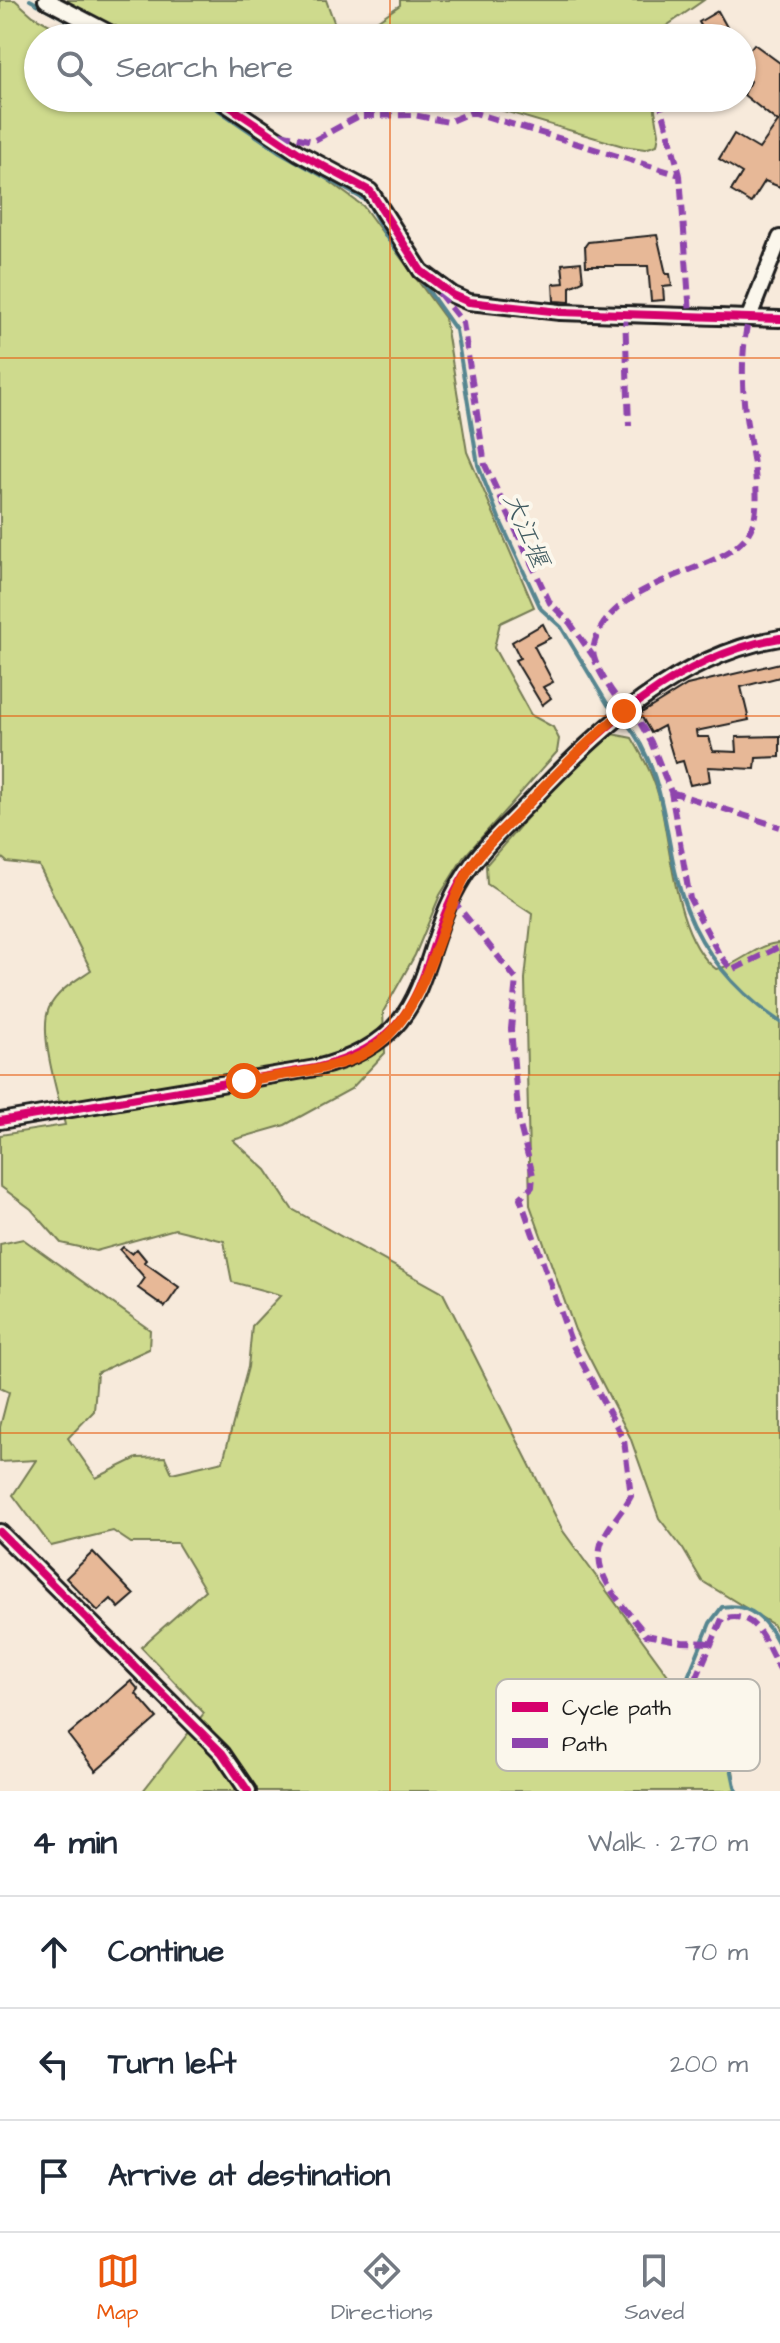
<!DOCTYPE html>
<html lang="en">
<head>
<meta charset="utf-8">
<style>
  :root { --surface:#fff; --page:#f6f6f7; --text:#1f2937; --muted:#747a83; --line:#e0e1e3; --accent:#ea580c }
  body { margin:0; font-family:"Architects Daughter","Klee One",sans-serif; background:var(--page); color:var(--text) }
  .stop { position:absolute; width:24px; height:24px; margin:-18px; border:6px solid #ea580c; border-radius:50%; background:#fff }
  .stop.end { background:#ea580c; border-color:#fff; box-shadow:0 2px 8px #0008 }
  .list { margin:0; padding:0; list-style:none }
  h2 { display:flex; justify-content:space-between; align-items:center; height:104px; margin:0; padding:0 32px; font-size:34px }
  h2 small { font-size:26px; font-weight:400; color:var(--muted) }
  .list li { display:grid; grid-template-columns:52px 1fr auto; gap:24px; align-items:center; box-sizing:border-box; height:112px; padding:0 32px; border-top:2px solid var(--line) }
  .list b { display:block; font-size:30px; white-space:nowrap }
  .list em { font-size:26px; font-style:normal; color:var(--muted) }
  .icon { flex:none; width:44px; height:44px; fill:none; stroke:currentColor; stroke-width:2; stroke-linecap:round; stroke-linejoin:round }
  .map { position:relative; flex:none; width:780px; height:1791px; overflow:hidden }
  .search { position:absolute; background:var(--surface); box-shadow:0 2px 6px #0004; left:24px; right:24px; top:24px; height:88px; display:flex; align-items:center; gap:20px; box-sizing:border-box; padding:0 28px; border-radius:44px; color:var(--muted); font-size:30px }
  .sheet { height:440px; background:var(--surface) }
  nav { display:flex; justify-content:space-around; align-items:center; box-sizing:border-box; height:112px; border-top:2px solid var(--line); background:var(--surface); font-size:22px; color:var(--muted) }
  nav a { display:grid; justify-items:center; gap:4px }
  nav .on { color:var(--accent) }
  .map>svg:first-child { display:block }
</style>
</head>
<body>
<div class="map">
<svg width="780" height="1791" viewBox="0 0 780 1791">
  <rect width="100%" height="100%" fill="#f7eadb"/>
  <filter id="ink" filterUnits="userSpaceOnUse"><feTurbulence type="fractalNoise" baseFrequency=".0125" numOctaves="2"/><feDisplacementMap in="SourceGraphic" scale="16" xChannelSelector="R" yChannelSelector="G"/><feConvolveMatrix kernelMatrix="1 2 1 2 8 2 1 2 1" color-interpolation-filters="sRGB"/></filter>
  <g filter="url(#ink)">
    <!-- green -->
    <path fill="#ceda8d" stroke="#757b54" stroke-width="2" d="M0,0H15L33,16L74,38H38V98H199L230,109L363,206L445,318L467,452L534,607L500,623L494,648L531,715L553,727L559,739L557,752L463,858L440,895L415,955L383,1012L385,1053L351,1089L285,1125L233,1140L266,1170L292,1209L443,1293L563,1531L732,1763L736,1791H143L204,1713L141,1647L205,1590L177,1543H131L113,1531L51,1546L13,1495L36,1460L0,1462V1427L9,1392L0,1388V1244L23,1239L150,1330L149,1349L97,1373L94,1411L68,1438L96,1478L137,1458L165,1457L172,1473L223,1461L248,1367L252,1326L281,1295L232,1282L224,1241L175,1229L96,1251L61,1243L31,1209L0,1186V1135L65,1125C59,1098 38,1033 49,1008C58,990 75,981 91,970L39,866L7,862L0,856Z
      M62,0H326L337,30L368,27L400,5V0H704L649,38H134Z
      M460,98H653L659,134L657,145L645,149L623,146Z
      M612,734L632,738C645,760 656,781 661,806C671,851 676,939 716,969C739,966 757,943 780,943V1637L772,1624L702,1581L683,1549L659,1518L630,1437L575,1330L530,1205L525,979L532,914L487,884L486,865L555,786Z"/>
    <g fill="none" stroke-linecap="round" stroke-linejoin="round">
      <!-- stream -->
      <path stroke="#578690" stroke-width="4" d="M30,0L99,38
        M201,98L280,152L367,201L387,238L412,269
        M418,276L456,330L478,465L499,518L541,609L561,627L608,705L618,714
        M624,719C672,780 661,844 687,910C706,958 739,994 780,1022
        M736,1791L726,1744L691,1712L685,1684L710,1623L722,1607C751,1602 768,1622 780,1646"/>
    </g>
    <!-- building -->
    <path fill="#e7b897" stroke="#1c1c1c" stroke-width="2" d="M718,11L733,38H708L699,22Z
      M754,44L780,63V187L765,181L751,203L731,191L742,173L719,159L734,134L759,149L778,122L744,95L750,81L742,75V59Z
      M657,235L666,274H670L672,286L663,287L664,300L651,301L648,266H586L585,246L588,242Z
      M581,262L583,281L570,287V302L554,301L553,284L564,283L562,264Z
      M543,624L550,638L534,646L553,682L543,687L551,698L542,705L515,660L520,658L512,642Z
      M780,663V677L741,687L749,720L696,731L697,737H709L713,751L737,752L736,737L780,736V757L756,758L755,769L708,767L710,781L690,785L683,761L675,763L664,726L651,733L640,714L687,685Z
      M123,1247L132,1254L137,1249L146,1260L144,1262L179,1287L165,1307L138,1288L145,1278L120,1250Z
      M93,1552L134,1595L119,1608L111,1599L98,1611L66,1578Z
      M131,1681L139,1690L136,1694L157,1718L96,1771L68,1735Z"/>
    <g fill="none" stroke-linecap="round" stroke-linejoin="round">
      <defs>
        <path id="street" d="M46,0L119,38
          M217,98L299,153L370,191L421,271L453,295L469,302L560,312L780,319
          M749,317L780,238
          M0,1121L316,1068C447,1036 410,947 473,863C489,841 511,821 531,801C599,729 678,655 780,638
          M0,1532L222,1753L248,1791"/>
      </defs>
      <!-- street casing -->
      <use href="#street" stroke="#1c1c1c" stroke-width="20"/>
      <!-- street -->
      <use href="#street" stroke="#fbf7ec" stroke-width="14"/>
      <!-- quiet -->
      <path stroke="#8e44ad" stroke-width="6" stroke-dasharray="12 6" stroke-linecap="butt" d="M659,98L680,175
        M280,134L313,141L359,116L414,115L448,122L472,112L680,175L690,315
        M439,293L463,323L485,465L550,603L570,623L593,656
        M625,313L629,426
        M631,707L651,742L671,792L690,899L719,954L732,970L779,947
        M625,710C615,695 599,675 594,657C591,646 598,632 604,623C639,574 725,570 748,534C768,503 747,438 744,402C742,373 742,345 749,317
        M671,792L780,827
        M452,899L516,979L511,1029L519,1122L533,1175L532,1187L520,1198L572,1344L624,1440L631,1496C623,1511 606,1528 601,1544C591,1578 628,1610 646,1635L682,1642L713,1643
        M738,1751L731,1734L694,1701L693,1686L722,1619C759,1608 765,1646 780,1669"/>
      <defs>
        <path id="cycleway" d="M217,98L299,153L370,191L421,271L453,295L469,302L560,312L780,319
          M0,1121L316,1068C447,1036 410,947 473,863C489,841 511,821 531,801C599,729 678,655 780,638
          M0,1532L222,1753L248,1791"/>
      </defs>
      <!-- cycleway casing -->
      <use href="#cycleway" stroke="#fbf7ec" stroke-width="13"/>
      <!-- cycleway -->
      <use href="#cycleway" stroke="#d6006c" stroke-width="8"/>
    </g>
  </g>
  <g fill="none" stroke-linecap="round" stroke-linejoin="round" filter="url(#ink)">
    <!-- route -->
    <path stroke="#ea580c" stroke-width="10" d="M244,1081C279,1075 318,1072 351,1060C427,1031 434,929 470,868C482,848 503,830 519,813C553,778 586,742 624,711"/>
  </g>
  <!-- grid -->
  <path fill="none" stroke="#e8590c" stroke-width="2" stroke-opacity="0.55" d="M390,0V38M390,98V1791M0,358H780M0,716H780M0,1075H780M0,1433H780"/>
  <g text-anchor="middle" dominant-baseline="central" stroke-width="8" stroke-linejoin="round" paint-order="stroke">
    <!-- water labels -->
    <g font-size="26" font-style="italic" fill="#3f5a60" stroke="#fbf7ec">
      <text transform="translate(526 530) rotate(67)">大江堰</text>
    </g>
  </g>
  <!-- legend -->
  <rect x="496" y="1679" width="264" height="92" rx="12" fill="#fbf7ec" stroke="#b8b5ae" stroke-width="2"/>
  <rect x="512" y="1702" width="36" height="10" fill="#d6006c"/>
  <rect x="512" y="1738" width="36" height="10" fill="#8e44ad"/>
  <g font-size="22" fill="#1c1c1c">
    <text x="562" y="1715">Cycle path</text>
    <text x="562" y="1751">Path</text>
  </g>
</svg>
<div class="stop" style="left:244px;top:1081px"></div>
<div class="stop end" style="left:624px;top:711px"></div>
<div class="search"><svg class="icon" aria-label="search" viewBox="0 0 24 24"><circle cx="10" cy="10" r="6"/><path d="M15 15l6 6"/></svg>Search here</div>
</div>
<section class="sheet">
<h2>4 min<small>Walk · 270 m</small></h2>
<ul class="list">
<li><svg class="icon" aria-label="ahead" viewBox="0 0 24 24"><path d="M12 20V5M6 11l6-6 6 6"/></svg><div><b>Continue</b></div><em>70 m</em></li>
<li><svg class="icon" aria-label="left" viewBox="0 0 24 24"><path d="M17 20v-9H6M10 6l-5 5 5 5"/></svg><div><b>Turn left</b></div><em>200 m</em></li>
<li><svg class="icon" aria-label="arrive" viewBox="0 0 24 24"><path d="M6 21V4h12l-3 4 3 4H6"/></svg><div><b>Arrive at destination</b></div></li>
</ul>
</section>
<nav>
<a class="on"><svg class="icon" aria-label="map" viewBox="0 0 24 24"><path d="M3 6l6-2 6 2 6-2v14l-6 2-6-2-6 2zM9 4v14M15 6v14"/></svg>Map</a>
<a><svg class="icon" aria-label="directions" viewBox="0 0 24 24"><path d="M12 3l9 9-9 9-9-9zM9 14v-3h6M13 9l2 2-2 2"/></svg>Directions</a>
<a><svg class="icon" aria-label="saved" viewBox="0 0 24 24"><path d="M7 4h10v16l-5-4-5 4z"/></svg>Saved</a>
</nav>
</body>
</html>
